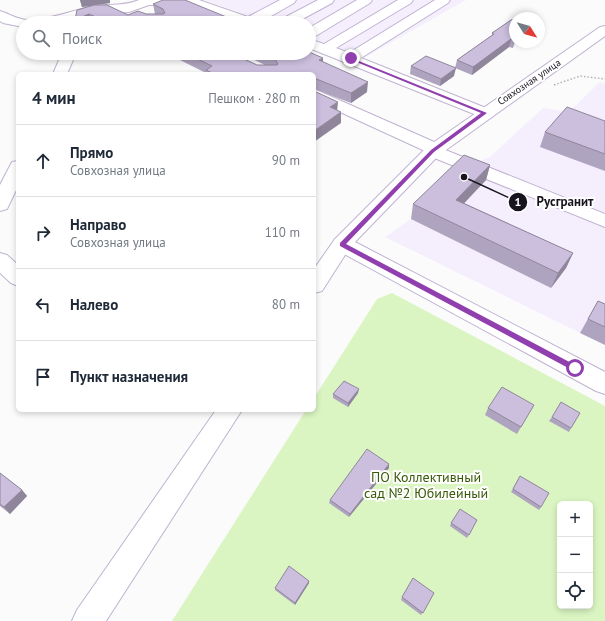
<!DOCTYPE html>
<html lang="ru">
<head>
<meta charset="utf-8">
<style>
  :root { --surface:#fff; --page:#f6f6f7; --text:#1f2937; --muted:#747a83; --line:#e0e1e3 }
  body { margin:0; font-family:"PT Sans",sans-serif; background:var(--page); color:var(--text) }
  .controls { position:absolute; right:12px; bottom:12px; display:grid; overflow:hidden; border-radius:6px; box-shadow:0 2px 6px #0003 }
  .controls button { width:36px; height:36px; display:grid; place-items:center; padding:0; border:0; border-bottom:1px solid var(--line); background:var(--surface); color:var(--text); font:20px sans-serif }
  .compass { position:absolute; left:509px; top:12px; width:36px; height:36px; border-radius:50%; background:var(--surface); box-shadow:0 2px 6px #0003; rotate:127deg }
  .stop { position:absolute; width:12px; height:12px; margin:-9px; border:3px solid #913faf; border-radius:50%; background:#fff }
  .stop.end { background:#913faf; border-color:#fff; box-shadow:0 1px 4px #0008 }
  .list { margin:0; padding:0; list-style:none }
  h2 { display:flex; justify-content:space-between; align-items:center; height:52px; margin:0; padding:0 16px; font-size:17px }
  h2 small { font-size:13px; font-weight:400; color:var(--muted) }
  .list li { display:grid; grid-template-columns:26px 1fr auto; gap:12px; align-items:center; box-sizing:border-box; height:72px; padding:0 16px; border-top:1px solid var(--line) }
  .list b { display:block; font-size:15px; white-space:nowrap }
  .list p { margin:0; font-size:13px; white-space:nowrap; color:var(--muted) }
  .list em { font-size:13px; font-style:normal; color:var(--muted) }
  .icon { flex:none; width:22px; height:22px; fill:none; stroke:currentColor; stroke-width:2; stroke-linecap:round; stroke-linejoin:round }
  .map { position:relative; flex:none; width:605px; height:621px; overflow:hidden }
  .search { position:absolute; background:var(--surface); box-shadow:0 2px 6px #0003; left:16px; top:16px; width:300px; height:44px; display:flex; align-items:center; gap:10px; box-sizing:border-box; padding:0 14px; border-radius:22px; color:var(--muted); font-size:15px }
  .panel { position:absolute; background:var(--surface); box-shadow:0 2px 6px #0003; left:16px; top:72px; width:300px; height:340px; border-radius:6px }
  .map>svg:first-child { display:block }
</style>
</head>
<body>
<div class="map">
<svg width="605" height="621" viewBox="0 0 605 621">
  <rect width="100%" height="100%" fill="#fbfbfb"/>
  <!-- built -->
  <path fill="#f4eefd" d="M205,0H466L365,57L309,37V23H269Z
    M600,82L605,84V345L385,237L411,219L464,167L490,157L543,108L569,112Z"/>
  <!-- green -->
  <path fill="#daf5c2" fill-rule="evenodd" d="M392,293L605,406V621H172L306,410H314V398L377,299ZM560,504H590V606H560Z"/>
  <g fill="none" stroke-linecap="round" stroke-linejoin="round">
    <defs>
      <path id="minor" d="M139,0H199L248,17L280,0H296L294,3L259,23H239L193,6L184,5H149L129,12L96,14L60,23H23V27L3,23L0,21V11C10,14 18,20 29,20C52,20 74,9 96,6C112,4 124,6 139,0Z
        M318,0H334L332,3L295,23H278L280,20Z
        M357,0H372L370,3L314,37L309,38V28Z
        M398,0H413L411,3L336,48L349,53L435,0H450L448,3L361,58L491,110L493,113L491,116L485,118L479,116L309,48V39L324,44Z
        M62,53H76L67,74H53Z
        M314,89L441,145L443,149L605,214V227L427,155L425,151L314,100Z
        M18,161V186L7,209L0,211V185L12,162Z
        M342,237L349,239L352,244L322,291L314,293V269L335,239Z
        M0,253L7,255L18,265V286L11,283L0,273Z
        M216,410H242L106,621H72L77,610Z"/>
      <path id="major" d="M605,26V36L439,155L355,242L605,372V394L596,391L335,249L332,244L335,239L427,147L600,27Z"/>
    </defs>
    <!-- minor casing -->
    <use href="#minor" stroke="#c0b3d1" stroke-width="2"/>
    <!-- major casing -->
    <use href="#major" stroke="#c0b3d1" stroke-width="2"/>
    <!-- path -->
    <path stroke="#b4b2b6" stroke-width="1.5" stroke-dasharray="1.5 2" stroke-linecap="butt" d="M554,85L580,76L605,79"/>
    <!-- minor -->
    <use href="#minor" fill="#fff" fill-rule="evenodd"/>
    <!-- major -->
    <use href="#major" fill="#fff" fill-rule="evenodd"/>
  </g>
  <!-- wall -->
  <path fill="#afa4bf" d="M80,0H110V3L96,5L128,15L155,14L153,4L241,23H76L75,20L92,6L82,7Z
    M511,20L515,42L513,48L509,47L472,75L455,68L457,60L492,35V33Z
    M166,53H231L257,65H265L240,53H309L367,92L351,103L314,89V74H206V73Z
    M411,66L454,76L440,86L410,74Z
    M605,121V171L540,147L545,132Z
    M490,165L486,180L464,203L573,253L566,268L551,288L411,219L413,204Z
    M598,301L605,304V345L580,333Z
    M358,393L348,407L333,398V394Z
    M534,405L517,434L485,415L488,408Z
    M552,417L571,428L569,432L549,421Z
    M389,468L349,517L329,503L330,500Z
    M0,473L22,490L27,496L10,514L0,506Z
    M520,476L541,507L539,510L511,492Z
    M477,520L467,538L450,526L451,523Z
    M309,583L295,605L275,590V588Z
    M434,593L421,615L401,600L402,597Z"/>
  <!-- shaded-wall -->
  <path fill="#8f869b" d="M80,0H110V3L82,7Z
    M89,14L92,23H76L75,20Z
    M511,39L509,47L472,75L473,67Z
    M323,58V69L319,60Z
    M456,68L454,76L440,86L441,79Z
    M368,82L367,92L351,103V93Z
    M338,102L337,112L330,107Z
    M341,112V123L314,142V131Z
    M490,165L486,180L453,215L456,200Z
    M573,253L566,268L551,288L558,273Z
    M359,389L358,393L348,407V403Z
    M389,464V468L349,517L350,514Z
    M22,490L27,496L10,514L4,507Z
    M309,581V583L295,605V603Z"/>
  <!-- building -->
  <path fill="#ccbfde" stroke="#8f869b" d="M163,0H185L241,23H109L89,14L75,20L77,10L94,5H107L128,15L138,11L146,14H163L165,13L163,9L153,4Z
    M515,19V41L511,39L473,67L457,60L494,34L492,33L511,20Z
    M309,52L323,58L319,60L368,82L351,93L314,78V74H214L206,70L212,66L185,53H231L257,65H277L278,64L275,59L262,53H309Z
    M426,56L456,68L441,79L411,66Z
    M314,91L338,102L330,107L341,112L314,131Z
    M567,107L605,121V154L545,132Z
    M464,155L490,165L456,200L573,253L558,273L413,204Z
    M598,301L605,304V327L588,319Z
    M344,381L359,389L348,403L333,394Z
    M502,387L534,405L521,427L488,408Z
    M561,402L580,413L571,428L552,417Z
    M367,449L389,464L350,514L330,500Z
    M0,473L22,490L4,507L0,504Z
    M520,476L549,493L541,507L513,489Z
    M460,509L477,520L469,535L451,523Z
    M289,566L309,581L295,603L275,588Z
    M413,578L434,593L423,613L402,597Z"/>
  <!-- route -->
  <path fill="#913faf" d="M349,57L487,113L434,152L346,244L577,366V370H572L340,246V243L431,150L481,113L349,59Z"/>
  <g text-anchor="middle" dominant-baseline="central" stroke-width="4" stroke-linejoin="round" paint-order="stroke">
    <!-- far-street labels -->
    <g font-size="10" fill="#18141e" stroke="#fff">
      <text transform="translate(529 82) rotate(-34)">Совхозная улица</text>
    </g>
    <!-- near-park labels -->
    <g font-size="14" fill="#395a08" stroke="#fff">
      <text x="426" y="477">ПО Коллективный<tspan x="426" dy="16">сад №2 Юбилейный</tspan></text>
    </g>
  </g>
  <!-- callouts -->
  <path fill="none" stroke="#18141e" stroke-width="1.5" d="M464 177L518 202"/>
  <g fill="#18141e" stroke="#fff" stroke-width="1.5">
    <circle cx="464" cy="177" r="4"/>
    <circle cx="518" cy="202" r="10"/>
  </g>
  <g font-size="12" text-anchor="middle" font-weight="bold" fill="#fff">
    <text x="518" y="206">1</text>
  </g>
  <g font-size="13" text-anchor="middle" font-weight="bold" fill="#18141e" stroke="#fff" stroke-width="4" stroke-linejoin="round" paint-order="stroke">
    <text x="565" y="206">Русгранит</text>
  </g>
</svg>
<div class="controls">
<button>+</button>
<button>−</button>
<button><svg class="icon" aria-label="locate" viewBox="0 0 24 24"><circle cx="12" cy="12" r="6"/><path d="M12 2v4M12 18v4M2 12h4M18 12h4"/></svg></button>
</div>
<svg class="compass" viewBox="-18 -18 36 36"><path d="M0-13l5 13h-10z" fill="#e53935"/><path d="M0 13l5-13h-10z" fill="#747a83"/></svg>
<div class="stop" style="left:575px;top:368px"></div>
<div class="stop end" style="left:351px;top:58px"></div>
<div class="search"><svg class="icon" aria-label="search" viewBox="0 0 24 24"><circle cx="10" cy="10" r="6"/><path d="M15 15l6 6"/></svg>Поиск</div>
<section class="panel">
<h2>4 мин<small>Пешком · 280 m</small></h2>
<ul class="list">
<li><svg class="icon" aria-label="ahead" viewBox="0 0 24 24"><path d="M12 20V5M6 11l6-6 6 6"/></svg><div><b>Прямо</b><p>Совхозная улица</p></div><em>90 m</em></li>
<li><svg class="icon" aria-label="right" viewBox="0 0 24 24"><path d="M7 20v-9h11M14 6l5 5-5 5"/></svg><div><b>Направо</b><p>Совхозная улица</p></div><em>110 m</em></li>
<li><svg class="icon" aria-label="left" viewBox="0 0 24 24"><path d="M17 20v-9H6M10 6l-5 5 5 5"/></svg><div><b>Налево</b></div><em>80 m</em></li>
<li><svg class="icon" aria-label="arrive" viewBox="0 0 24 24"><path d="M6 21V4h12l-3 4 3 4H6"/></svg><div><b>Пункт назначения</b></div></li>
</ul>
</section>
</div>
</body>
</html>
